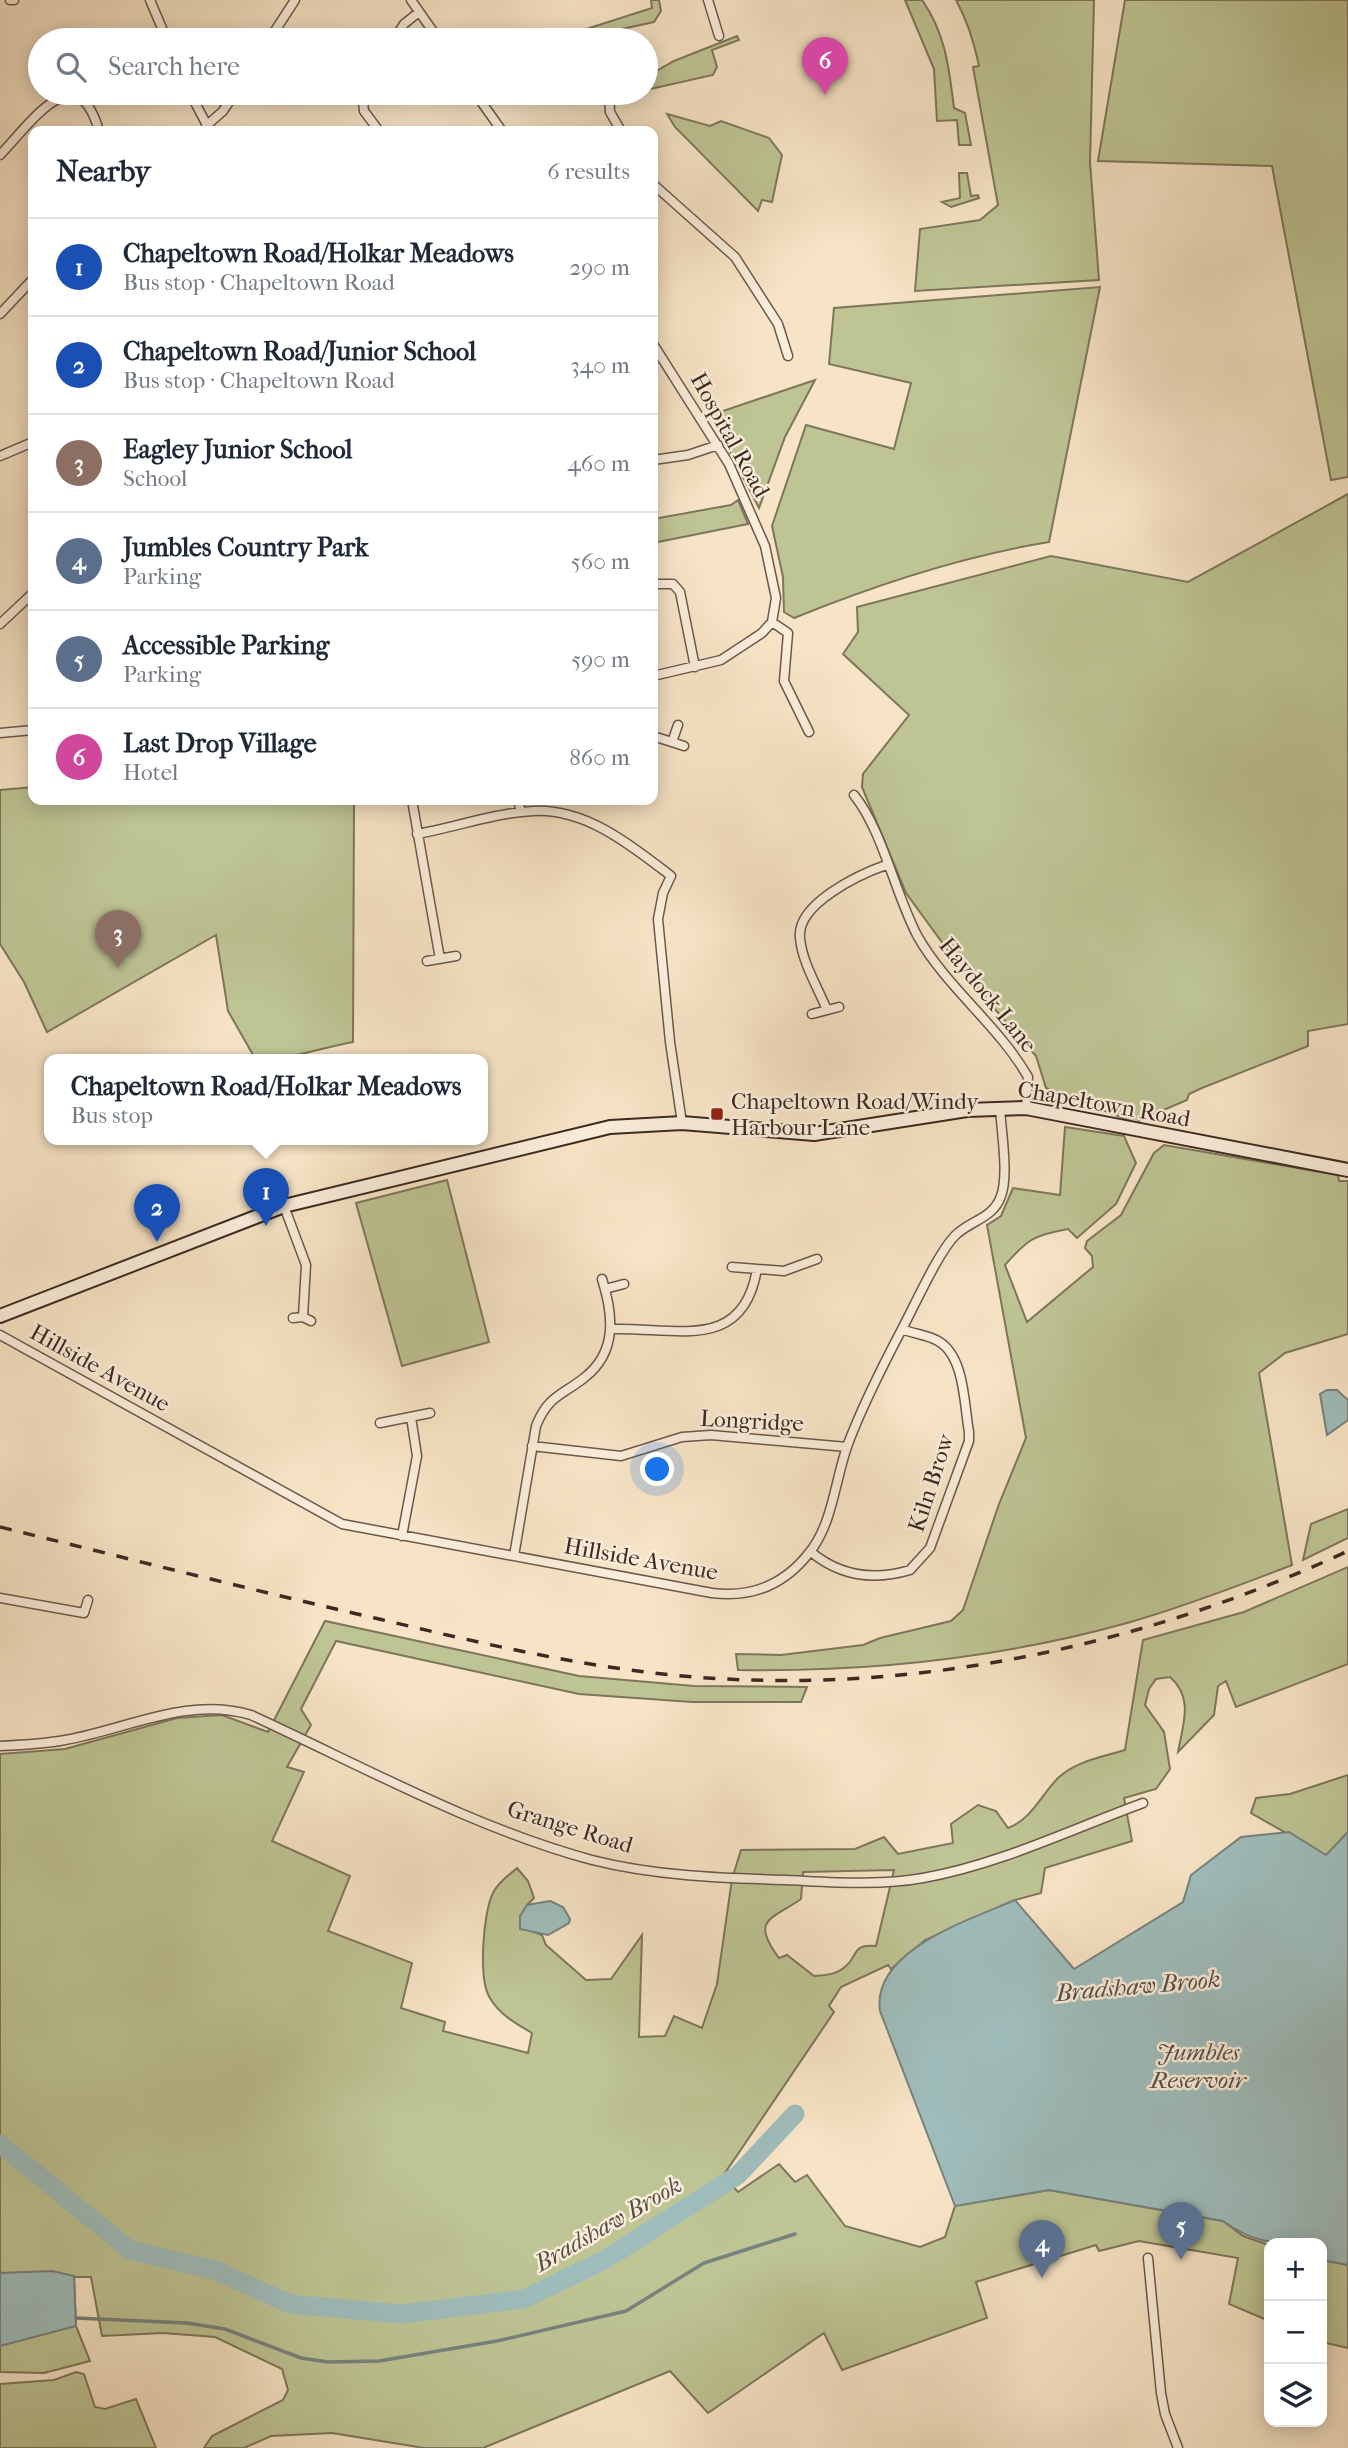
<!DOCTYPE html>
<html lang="en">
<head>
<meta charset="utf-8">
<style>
  :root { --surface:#fff; --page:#f2f2f3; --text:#1f2937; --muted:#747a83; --line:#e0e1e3; --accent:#1a73e8 }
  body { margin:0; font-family:"IM FELL French Canon",serif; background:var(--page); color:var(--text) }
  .controls { position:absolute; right:21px; bottom:21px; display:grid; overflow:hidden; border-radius:14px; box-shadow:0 4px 18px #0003 }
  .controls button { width:63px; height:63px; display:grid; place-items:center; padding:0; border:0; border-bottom:2px solid var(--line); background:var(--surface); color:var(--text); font:35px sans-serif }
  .you { position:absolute; left:658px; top:1470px; width:24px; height:24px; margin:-18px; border:5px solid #fff; border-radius:50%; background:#1a73e8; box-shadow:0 0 0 10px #1a73e833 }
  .badge { display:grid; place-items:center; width:46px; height:46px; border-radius:50%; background:var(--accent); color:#fff; font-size:23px; font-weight:700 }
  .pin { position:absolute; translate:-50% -58px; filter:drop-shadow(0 2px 4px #0008) }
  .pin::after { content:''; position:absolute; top:37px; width:24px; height:21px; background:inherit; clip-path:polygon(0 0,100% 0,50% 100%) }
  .popup { position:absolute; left:44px; top:1054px; width:444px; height:91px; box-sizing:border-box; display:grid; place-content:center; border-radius:14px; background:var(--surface); filter:drop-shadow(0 2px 5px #0005); font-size:23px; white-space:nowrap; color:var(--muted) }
  .popup b { font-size:26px; color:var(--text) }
  .popup::after { content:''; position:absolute; left:50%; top:100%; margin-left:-14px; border:14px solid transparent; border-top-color:var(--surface) }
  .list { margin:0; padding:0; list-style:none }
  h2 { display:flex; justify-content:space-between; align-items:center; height:91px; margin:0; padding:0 28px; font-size:30px }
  h2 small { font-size:23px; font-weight:400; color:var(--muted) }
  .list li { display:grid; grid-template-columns:46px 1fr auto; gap:21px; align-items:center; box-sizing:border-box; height:98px; padding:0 28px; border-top:2px solid var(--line) }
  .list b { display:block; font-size:26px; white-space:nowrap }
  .list p { margin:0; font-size:23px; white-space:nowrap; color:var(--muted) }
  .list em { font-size:23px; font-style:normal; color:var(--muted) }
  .icon { flex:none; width:38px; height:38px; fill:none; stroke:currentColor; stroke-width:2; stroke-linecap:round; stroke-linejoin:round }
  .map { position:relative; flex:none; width:1348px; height:2448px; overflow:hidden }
  .search { position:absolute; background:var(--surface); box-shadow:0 4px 18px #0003; left:28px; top:28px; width:630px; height:77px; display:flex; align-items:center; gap:18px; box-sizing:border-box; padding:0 24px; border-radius:38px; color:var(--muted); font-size:26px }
  .panel { position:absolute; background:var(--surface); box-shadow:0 4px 18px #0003; left:28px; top:126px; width:630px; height:679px; border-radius:14px }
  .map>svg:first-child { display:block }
</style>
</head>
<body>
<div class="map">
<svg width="1348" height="2448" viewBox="0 0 1348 2448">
  <rect width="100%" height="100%" fill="#f7e4c6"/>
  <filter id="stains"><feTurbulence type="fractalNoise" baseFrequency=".00286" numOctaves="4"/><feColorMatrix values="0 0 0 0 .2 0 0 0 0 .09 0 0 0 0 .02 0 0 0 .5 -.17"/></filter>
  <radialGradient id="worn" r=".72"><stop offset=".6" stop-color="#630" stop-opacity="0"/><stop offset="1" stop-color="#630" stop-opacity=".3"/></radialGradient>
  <!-- green -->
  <path fill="#bec494" stroke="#7e765b" stroke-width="2" fill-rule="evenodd" d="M651,0H659L661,11L654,22L599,34L600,40H552L652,8Z
    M905,0H922C946,34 949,69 954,108L965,113L971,145H959L957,120L937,121L934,69Z
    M956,0H1094L1090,162L1099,280L915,291L920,229L980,220L998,205L973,67L979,66C974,41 968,22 956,0Z
    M1125,0H1348V477L1331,480L1272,166L1098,161Z
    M737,36L739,40L712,50L717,67L713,75L646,90V77L674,61Z
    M496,93H541L597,99L596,104Z
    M667,114L710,126L721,121L769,138L782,155L772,202L762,200L758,211L675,127Z
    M959,173H967L971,196L978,195L979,198L951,207L942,202L960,198Z
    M1100,287L1049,542C963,556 875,585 794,618L784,612L783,577L772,526L806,425L894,449L911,383L829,364L834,308Z
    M815,380L785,437L759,508L711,415Z
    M1348,494V1024L1308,1031V1046L1202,1088L1189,1094L1187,1100L1140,1120L1138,1124L1046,1088L1036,1056L971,982L906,893L862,787L863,774L909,715L843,654L858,632L857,607L1051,556L1188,582Z
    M738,500L748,524L653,543V519L731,505Z
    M33,787V800H354L353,1042C320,1048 289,1060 256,1060L228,1011L216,935L47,1032L24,982L0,944V790Z
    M1065,1127L1124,1136L1136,1163L1116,1204L1077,1238L1068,1229C1034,1235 1028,1239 1005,1265L1027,1322L1093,1267L1092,1256L1085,1248L1087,1241L1121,1215L1154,1153L1164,1145L1338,1175L1339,1181H1348V1334L1285,1353L1259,1373L1292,1565C1238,1586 1183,1607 1127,1623C1001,1658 868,1672 738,1670L736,1654L781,1655L863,1645L880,1638L951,1621L963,1610L999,1504L1026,1438L987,1225L1001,1216L1013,1188L1060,1195Z
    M447,1180L489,1342L402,1366L356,1203Z
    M1348,1509V1538L1303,1560L1311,1524Z
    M1348,1567V1664L1236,1707L1226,1681L1218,1686L1214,1715L1178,1752C1183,1724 1194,1698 1170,1677L1156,1679L1149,1689L1145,1705L1164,1732L1170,1769L1156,1789L1124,1798L1132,1841L1045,1868L1041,1893L1015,1900L925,1940L891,1969L888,1965L841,1987L829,2006L834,2012L723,2176L738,2192L779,2164L795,2182L807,2175L845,2226L920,2247L945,2237L955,2206L1049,2190L1223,2221L1243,2236L1269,2245V2321L1229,2304L1238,2258L1139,2241L1099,2251L1096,2245L976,2282L987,2318L842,2370L824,2333L708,2413L670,2371L483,2448H424L332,2433L271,2436L244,2448H204L212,2436L283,2400L288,2390L282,2369L215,2337L163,2333L102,2336L91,2277H74L76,2326L90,2361L44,2373L0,2372V1754L65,1749L177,1718L222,1715L268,1732L325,1621L579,1676L694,1686L807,1687L801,1702H692L579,1694L336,1641L301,1709L311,1725L287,1767L304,1772L272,1841L350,1876L328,1931L412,1963L401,2008L445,2022L443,2031L528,2053L532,2033C516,2024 499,2014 490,1998C478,1980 483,1909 494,1891C499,1882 510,1874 517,1868L528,1881L534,1898L527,1905L526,1929L542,1935L546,1945L586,1980L611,1979L642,1935L639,2037L665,2036L674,2016L702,2028L717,1984L732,1879L741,1850L855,1849L884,1837L898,1854L953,1843L951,1824L978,1805L996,1811L1008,1828C1032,1819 1041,1795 1058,1778C1076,1761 1102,1757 1125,1750L1143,1640L1244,1612ZM894,1870L876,1946C851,1944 859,1955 846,1966C836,1975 826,1975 814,1976L787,1955L779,1958C750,1919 771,1920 801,1899L803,1872Z
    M1348,1775V1832L1326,1856L1251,1813L1256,1798L1290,1794Z
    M1322,2260L1348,2265V2348L1322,2342Z
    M76,2372L84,2374L95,2407L105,2409L136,2399L156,2448H0V2384L54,2380Z"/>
  <!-- water -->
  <path fill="#9fbdbc" stroke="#78827e" stroke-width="2" d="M1327,1390H1337L1348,1400V1420L1327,1435L1320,1394Z
    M1289,1832L1326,1855L1348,1832V2265L1322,2260V2243C1280,2243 1259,2247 1223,2221L1049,2190L955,2206L880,2011C871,1950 972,1919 1015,1900L1074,1969L1183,1902L1191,1875L1241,1837Z
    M550,1901L563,1907L570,1919L569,1923L548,1935L520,1929V1916L527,1905Z
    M52,2271L74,2276L76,2326L0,2346V2273Z"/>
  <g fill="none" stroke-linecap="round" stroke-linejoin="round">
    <!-- stream -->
    <path stroke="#78827e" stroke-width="3.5" d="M76,2318L187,2323L225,2329L301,2358L328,2362L379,2361L497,2341L626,2311L704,2263L795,2234"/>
    <!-- river -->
    <path stroke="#9fbdbc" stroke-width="19" d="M0,2144L130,2250L215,2270L290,2304L401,2314L524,2299L604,2260L738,2175L795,2114"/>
    <defs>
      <path id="minor" d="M10,0H14
        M150,0L167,40
        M411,0L439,40
        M708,0L719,36
        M269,40L295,0
        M394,40L404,24L419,12
        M190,93L210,131
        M362,93L364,111L379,131
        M475,93L502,131
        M609,93L610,112L621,131
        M206,126L223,111L235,93
        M0,155C30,124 77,53 99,131
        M653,184L735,257L778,324L788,356
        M0,314L33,279
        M653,344L729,464L765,546L776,598L772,622L762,633L721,660L653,676
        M0,456L33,442
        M653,460L688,455L718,445
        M653,584H673L680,592L695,667
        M772,622L788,633L784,681L809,732
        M0,624L33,593
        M0,733L33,730
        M653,736L684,746
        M672,742L678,725
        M854,795C883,831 895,894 918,937C948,989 999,1026 1028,1077L1026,1108
        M412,800L440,959
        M518,800L521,812
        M417,834C456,827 494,813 533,811C586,808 632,846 671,876L663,893L658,919L670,1042L682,1123
        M427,961L456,956
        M827,1010C818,988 802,962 800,938C796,904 860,874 886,865
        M812,1014L839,1007
        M284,1206L306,1265L303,1317
        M732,1267L784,1271L817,1259
        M605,1289L624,1284
        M293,1318L303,1317L311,1321
        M612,1329C676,1327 743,1353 757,1269
        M0,1335L342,1524L712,1593C752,1598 784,1585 809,1553C833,1524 835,1479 848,1444C863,1404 882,1367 902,1329C914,1307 941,1246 958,1233C973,1220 994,1217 1001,1196C1009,1175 1001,1130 1000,1107
        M380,1423L430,1413
        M532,1446L621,1456L682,1437L711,1435L847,1447
        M402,1536L417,1456L411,1417
        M811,1552C840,1576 873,1581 910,1570L930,1548L969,1441V1432C964,1405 965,1356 938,1341C928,1335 914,1334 902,1329
        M514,1556L536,1426C548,1396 561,1396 584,1378C618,1352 613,1314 602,1279
        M0,1598L84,1613L88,1600
        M0,1746C22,1745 44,1744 65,1740C128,1729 187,1696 251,1715C360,1765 476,1829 592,1860C655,1876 721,1878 786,1880C831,1882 878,1886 923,1878C998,1865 1072,1829 1143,1803
        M1148,2258L1161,2393L1165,2414L1178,2448"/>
      <path id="secondary" d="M0,1316L284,1206L610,1127L682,1123L814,1134L967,1110L1026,1108L1348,1170"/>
    </defs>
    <!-- minor casing -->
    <use href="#minor" stroke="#6c584b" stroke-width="11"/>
    <!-- secondary casing -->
    <use href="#secondary" stroke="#3d2922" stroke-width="16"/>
    <!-- minor -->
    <use href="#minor" stroke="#faedda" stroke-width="8"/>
    <!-- secondary -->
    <use href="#secondary" stroke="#faedda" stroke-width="12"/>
    <!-- rail -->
    <path stroke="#3d2922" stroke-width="3.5" stroke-dasharray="12 12" stroke-linecap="butt" d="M0,1527C126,1558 252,1590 379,1619C476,1642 573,1665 672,1675C903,1698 1139,1648 1348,1551"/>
  </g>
  <!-- markers -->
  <rect fill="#8f2418" stroke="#faedda" stroke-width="2.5" x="710" y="1107" width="14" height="14" rx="3.5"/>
  <g text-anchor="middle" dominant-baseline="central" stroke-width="5" stroke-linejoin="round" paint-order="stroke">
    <!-- street labels -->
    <g font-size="23" fill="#3d2922" stroke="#faedda">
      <text transform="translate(730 435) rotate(61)">Hospital Road</text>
      <text transform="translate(988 995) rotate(51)">Haydock Lane</text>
      <text transform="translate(1104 1104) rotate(10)">Chapeltown Road</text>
      <text transform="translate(100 1368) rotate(29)">Hillside Avenue</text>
      <text transform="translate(752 1421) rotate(3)">Longridge</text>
      <text transform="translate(931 1483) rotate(-72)">Kiln Brow</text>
      <text transform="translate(641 1559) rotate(10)">Hillside Avenue</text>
      <text transform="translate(570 1827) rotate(17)">Grange Road</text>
    </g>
    <!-- poi labels -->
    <g font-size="23" fill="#3d2922" stroke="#faedda" text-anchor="start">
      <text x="731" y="1101">Chapeltown Road/Windy<tspan x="731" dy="26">Harbour Lane</tspan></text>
    </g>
    <!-- water labels -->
    <g font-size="24" font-style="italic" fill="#564e48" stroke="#faedda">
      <text transform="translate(1138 1986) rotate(-5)">Bradshaw Brook</text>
      <text x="1198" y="2052">Jumbles<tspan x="1198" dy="28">Reservoir</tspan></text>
      <text transform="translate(608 2224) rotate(-30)">Bradshaw Brook</text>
    </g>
  </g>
  <rect width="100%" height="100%" filter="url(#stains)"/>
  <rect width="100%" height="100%" fill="url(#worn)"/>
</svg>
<div class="controls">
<button>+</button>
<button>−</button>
<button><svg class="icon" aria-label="layers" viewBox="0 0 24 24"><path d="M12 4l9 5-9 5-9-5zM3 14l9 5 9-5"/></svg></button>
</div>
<div class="you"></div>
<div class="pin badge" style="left:266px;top:1226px;background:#1a4fb4">1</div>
<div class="popup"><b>Chapeltown Road/Holkar Meadows</b>Bus stop</div>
<div class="pin badge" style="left:157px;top:1242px;background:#1a4fb4">2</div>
<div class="pin badge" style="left:118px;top:968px;background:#8d6e63">3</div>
<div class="pin badge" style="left:1042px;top:2278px;background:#5c6f8a">4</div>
<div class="pin badge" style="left:1181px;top:2260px;background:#5c6f8a">5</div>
<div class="pin badge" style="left:825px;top:95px;background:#d1479c">6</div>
<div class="search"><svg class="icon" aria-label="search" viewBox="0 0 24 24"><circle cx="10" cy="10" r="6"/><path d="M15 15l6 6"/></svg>Search here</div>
<section class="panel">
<h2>Nearby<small>6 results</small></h2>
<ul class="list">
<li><span class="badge" style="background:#1a4fb4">1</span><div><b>Chapeltown Road/Holkar Meadows</b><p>Bus stop · Chapeltown Road</p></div><em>290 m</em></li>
<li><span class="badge" style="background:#1a4fb4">2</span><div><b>Chapeltown Road/Junior School</b><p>Bus stop · Chapeltown Road</p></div><em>340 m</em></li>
<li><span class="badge" style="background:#8d6e63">3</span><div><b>Eagley Junior School</b><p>School</p></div><em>460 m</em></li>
<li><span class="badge" style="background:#5c6f8a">4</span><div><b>Jumbles Country Park</b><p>Parking</p></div><em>560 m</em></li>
<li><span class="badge" style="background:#5c6f8a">5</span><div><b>Accessible Parking</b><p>Parking</p></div><em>590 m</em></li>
<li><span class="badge" style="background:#d1479c">6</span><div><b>Last Drop Village</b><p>Hotel</p></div><em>860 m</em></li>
</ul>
</section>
</div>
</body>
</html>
